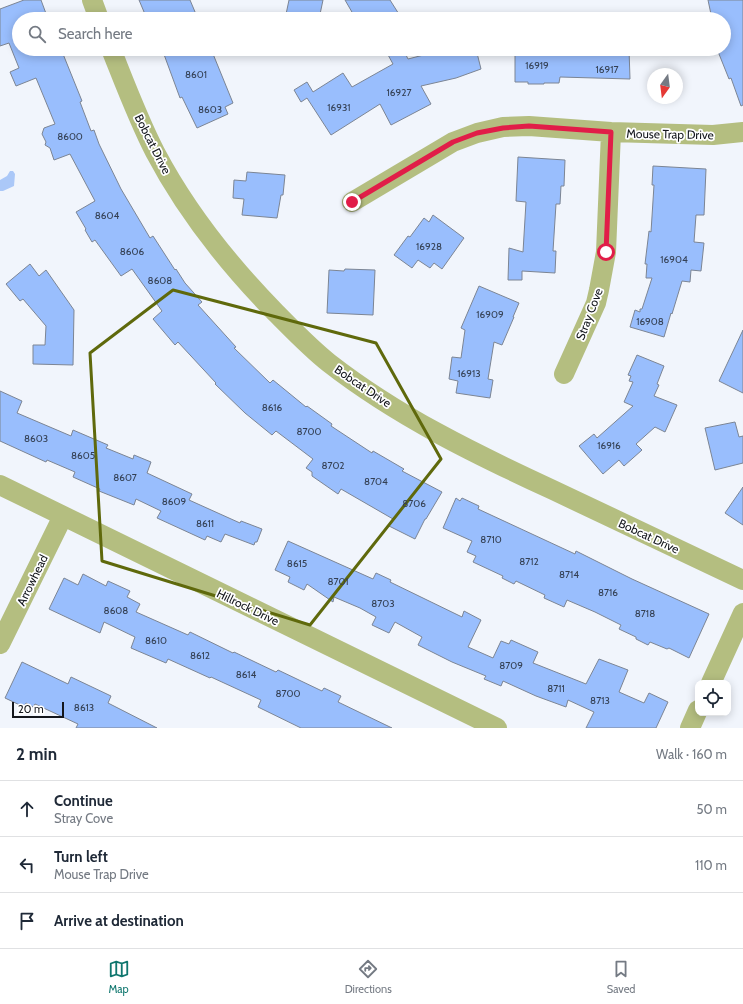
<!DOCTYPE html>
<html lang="en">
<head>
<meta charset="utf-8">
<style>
  :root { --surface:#fff; --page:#f6f6f7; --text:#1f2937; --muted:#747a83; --line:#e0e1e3; --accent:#0f766e }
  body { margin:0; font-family:Cabin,sans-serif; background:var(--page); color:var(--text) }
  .controls { position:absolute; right:12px; bottom:12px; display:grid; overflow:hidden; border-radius:8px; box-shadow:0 2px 10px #0003 }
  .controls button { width:36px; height:36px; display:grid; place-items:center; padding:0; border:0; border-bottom:1px solid var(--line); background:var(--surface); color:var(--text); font:20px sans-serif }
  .compass { position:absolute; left:647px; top:68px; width:36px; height:36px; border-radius:50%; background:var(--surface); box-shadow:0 2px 10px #0003; rotate:194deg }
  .scale { position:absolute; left:12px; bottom:10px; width:52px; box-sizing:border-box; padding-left:4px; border:2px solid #13161c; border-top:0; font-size:11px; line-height:14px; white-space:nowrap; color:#13161c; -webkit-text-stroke:3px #fff; paint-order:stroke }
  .stop { position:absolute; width:12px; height:12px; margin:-9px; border:3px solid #e11d48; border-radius:50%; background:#fff }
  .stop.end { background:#e11d48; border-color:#fff; box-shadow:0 1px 4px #0008 }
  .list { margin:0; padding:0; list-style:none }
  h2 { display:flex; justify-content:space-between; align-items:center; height:52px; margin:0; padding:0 16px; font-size:17px }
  h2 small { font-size:13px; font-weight:400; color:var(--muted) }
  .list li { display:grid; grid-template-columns:26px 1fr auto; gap:12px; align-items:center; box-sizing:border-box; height:56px; padding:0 16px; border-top:1px solid var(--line) }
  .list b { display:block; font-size:15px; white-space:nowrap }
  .list p { margin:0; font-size:13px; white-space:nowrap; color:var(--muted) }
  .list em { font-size:13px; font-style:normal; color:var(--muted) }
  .icon { flex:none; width:22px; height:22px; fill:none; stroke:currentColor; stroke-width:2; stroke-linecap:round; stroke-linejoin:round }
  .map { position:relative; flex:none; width:743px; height:728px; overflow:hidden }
  .search { position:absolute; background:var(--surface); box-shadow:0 2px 10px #0003; left:12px; right:12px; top:12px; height:44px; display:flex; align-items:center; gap:10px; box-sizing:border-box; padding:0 14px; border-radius:22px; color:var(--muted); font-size:15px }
  .sheet { height:220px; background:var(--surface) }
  nav { display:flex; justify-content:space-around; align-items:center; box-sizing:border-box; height:56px; border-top:1px solid var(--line); background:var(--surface); font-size:11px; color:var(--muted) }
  nav a { display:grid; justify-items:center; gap:2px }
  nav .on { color:var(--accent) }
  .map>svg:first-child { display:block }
</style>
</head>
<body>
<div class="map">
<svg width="743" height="728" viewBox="0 0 743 728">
  <rect width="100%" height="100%" fill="#f1f5fc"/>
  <!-- water -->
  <path fill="#abc8f8" d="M10,171H13L15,174L14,186L3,191H0V180L7,176Z"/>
  <!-- building -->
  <path fill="#99befd" stroke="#7c8594" d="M24,0H41L48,19H19V49H61L82,101L80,102L91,131L94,130L99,144L121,189L150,238L153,236L175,270L176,269L185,283L202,302L198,305L236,347L234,348L270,383L273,380L306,407L307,406L332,424L331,426L372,453L373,451L404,469L402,471L442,492L426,519H425L415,539L389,526L393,519L341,489L338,494L312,476V472L306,468L313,459L276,431L272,435L245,413L215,384L216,383L178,342L175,345L153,319L162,311L132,269L121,276L95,240L92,242L85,230L86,229L76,212L95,201L70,154L54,160L50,148L45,145L46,142L42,134L44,128L55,124L36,78L16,86L10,72L19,68L9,43L0,46V9Z
    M139,0H190L198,19H147Z
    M289,0H323L319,19H285Z
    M345,0H390L402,19H356Z
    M708,0H743V105L741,106L731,78L729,79L717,49H724V19H712Z
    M162,49H211L233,103L225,107L228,114L197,128L182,97L180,98Z
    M395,49H403L408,59L447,49H476L481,69L456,78L421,86L431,104L391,125L380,104L331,135L307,98L301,102L294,90L307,82L313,92L343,73L352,87L393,64L387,53Z
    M515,49H629L630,79L560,77L559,83H544V84H528V82H515Z
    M518,157L565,160L564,186H561L560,204H556L553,251H556L555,273L522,271V280H508L509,248L523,252L526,202L516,201Z
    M653,166L706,169L704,215H696L694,242L704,243L701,271L691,270L690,282L682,281L672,314L671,313L664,337L630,327L635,310L640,312V309H642L652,278H646L647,264H645L649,231L651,232L654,185H652Z
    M247,172L285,175L283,195H281L277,218L242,215L244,199L233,198L234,180L246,181Z
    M433,215L464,238L442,269L434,263L430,268L418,260L412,268L394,255L408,236L410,237L424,218L429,222Z
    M30,264L39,276L46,270L74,310L73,365L33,364V345H45L46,326L23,299L20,301L6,284Z
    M345,269L375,270L373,315L327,313L329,270L344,271Z
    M479,286L519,303L513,317H514L502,345L494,342L488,379L493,380L490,398L456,393L458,381L449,379L452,357L461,358L465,330L461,328Z
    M743,330V393L719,381Z
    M637,355L664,366L657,384L659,385L654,396L677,405L665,432L655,427L636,444L642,450L624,466L619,460L603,474L579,446L594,434L597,438L633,406L624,402L633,382L629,381L631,376L628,375Z
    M0,391L22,401L17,413L71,436L73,430L108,445L106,448L133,459L134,455L151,462L147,473L192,494L189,500L240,523L241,521L262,529L257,542H255L254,545L225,534L221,542L207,536L205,540L157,518L161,511L136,499L134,505L99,491L100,489L73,477L75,472L47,460L46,462L0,441Z
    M735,422L739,437L743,436V463L715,470L705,428Z
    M743,487V525L725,513Z
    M456,498L460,501L462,498L479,506L478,509L575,554L576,551L632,579L709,614L689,658L669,648L667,649L650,642L648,645L636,639V637L619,629L621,625L595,612L567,600L564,607L544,598L545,595L516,581L514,584L502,578L503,576L473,562L476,556L467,552L472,541L443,528Z
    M288,541L373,579L376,573L391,580L390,582L462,617L464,611L481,620L468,647L493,658L501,641L509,644L511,640L538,652L533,663L586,684L599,659L628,670L619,692L644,703L649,693L668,702L656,728H586L594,712L568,700L566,707L536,696L503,681L501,686L484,679L486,676L452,662L418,645L422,637L395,622L389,633L372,625L376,617L360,608L334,597L333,602L307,584L304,590L288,582L290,577L275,570Z
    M83,574L106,586L108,581L130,591L127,597L140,604L136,612L188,635L190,632L233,653L234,652L276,672L278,670L322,691L324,688L341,696L338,702L392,728H301L258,707L261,700L211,677L210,678L168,659L166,663L131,648L135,637L104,622L100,633L49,609L64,578L78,585Z
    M22,662L68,684L71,677L111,696L108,703L157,728H76L78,724L35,704L33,707L26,703L24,707L5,698Z"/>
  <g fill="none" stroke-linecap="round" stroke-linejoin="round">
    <!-- minor -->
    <path stroke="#b4be80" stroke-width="20" d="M92,0L99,19
      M111,49C125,84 138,119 155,152C186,211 229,265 276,313C293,330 310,348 329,363C397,416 475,454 553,490C616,520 680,550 743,580
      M352,202L453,142L477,133L503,127L529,126L611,132L713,135L743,132
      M564,374L596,303L599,290L606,252L611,132
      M0,485L497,728
      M0,644L63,516
      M711,683L743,613
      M690,728L698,710"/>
  </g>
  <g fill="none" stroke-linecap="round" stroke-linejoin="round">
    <!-- route -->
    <path stroke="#e11d48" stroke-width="5" d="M352,202L453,142L477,133L503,128L529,126L611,132L606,252"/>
  </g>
  <!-- marked area -->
  <path fill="none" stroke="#5f690c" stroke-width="3" stroke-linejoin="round" d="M173,290L376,343L441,459L310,625L102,561L90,353Z"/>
  <g text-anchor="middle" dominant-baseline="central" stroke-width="3.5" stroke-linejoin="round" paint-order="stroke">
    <!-- number labels -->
    <g font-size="10" fill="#344054">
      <text x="537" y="65">16919</text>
      <text x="607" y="69">16917</text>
      <text x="196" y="74">8601</text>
      <text x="399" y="92">16927</text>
      <text x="339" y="107">16931</text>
      <text x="210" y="109">8603</text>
      <text x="70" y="136">8600</text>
      <text x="107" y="215">8604</text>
      <text x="429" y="246">16928</text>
      <text x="132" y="251">8606</text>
      <text x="674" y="259">16904</text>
      <text x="160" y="280">8608</text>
      <text x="490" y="314">16909</text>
      <text x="650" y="321">16908</text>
      <text x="469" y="373">16913</text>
      <text x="272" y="407">8616</text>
      <text x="309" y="431">8700</text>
      <text x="36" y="438">8603</text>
      <text x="609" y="445">16916</text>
      <text x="83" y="455">8605</text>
      <text x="333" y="465">8702</text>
      <text x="125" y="477">8607</text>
      <text x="376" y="481">8704</text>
      <text x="174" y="501">8609</text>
      <text x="414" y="503">8706</text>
      <text x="205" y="523">8611</text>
      <text x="491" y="539">8710</text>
      <text x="529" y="561">8712</text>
      <text x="297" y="563">8615</text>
      <text x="569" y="574">8714</text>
      <text x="338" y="581">8701</text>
      <text x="608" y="592">8716</text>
      <text x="383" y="603">8703</text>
      <text x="116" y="610">8608</text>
      <text x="645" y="613">8718</text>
      <text x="156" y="640">8610</text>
      <text x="200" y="655">8612</text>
      <text x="511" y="665">8709</text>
      <text x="246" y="674">8614</text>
      <text x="556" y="688">8711</text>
      <text x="288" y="693">8700</text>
      <text x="600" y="700">8713</text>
      <text x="84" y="707">8613</text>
    </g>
    <!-- street labels -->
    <g font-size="12" fill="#13161c" stroke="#fff">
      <text transform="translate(670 134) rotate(1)">Mouse Trap Drive</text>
      <text transform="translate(153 144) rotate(63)">Bobcat Drive</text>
      <text transform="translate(589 314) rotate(-69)">Stray Cove</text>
      <text transform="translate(363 386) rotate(34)">Bobcat Drive</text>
      <text transform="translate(649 536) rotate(25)">Bobcat Drive</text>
      <text transform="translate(32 580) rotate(-64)">Arrowhead</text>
      <text transform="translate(248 607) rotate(26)">Hillrock Drive</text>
    </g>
  </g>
</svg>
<div class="controls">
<button><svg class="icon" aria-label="locate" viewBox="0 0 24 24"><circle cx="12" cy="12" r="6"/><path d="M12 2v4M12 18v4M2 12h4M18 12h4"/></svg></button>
</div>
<svg class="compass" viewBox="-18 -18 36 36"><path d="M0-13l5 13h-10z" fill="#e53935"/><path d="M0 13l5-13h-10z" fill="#747a83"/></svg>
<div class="scale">20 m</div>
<div class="stop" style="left:606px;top:252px"></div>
<div class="stop end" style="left:352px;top:202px"></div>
<div class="search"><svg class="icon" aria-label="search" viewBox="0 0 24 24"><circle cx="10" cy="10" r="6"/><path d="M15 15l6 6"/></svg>Search here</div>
</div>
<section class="sheet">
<h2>2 min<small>Walk · 160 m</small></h2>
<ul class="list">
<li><svg class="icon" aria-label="ahead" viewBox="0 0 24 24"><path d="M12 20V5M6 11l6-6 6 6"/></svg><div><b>Continue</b><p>Stray Cove</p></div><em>50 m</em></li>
<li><svg class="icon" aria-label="left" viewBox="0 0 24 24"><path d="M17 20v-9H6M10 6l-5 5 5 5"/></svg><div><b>Turn left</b><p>Mouse Trap Drive</p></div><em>110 m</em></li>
<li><svg class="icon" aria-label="arrive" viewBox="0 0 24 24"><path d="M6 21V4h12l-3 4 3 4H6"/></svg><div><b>Arrive at destination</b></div></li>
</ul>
</section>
<nav>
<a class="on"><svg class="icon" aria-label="map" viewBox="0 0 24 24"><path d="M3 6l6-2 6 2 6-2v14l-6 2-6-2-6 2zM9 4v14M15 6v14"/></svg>Map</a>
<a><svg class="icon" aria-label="directions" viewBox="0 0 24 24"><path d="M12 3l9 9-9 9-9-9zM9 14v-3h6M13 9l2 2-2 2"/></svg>Directions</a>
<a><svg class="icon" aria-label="saved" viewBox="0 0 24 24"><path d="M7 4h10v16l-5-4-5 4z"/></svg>Saved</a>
</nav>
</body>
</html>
